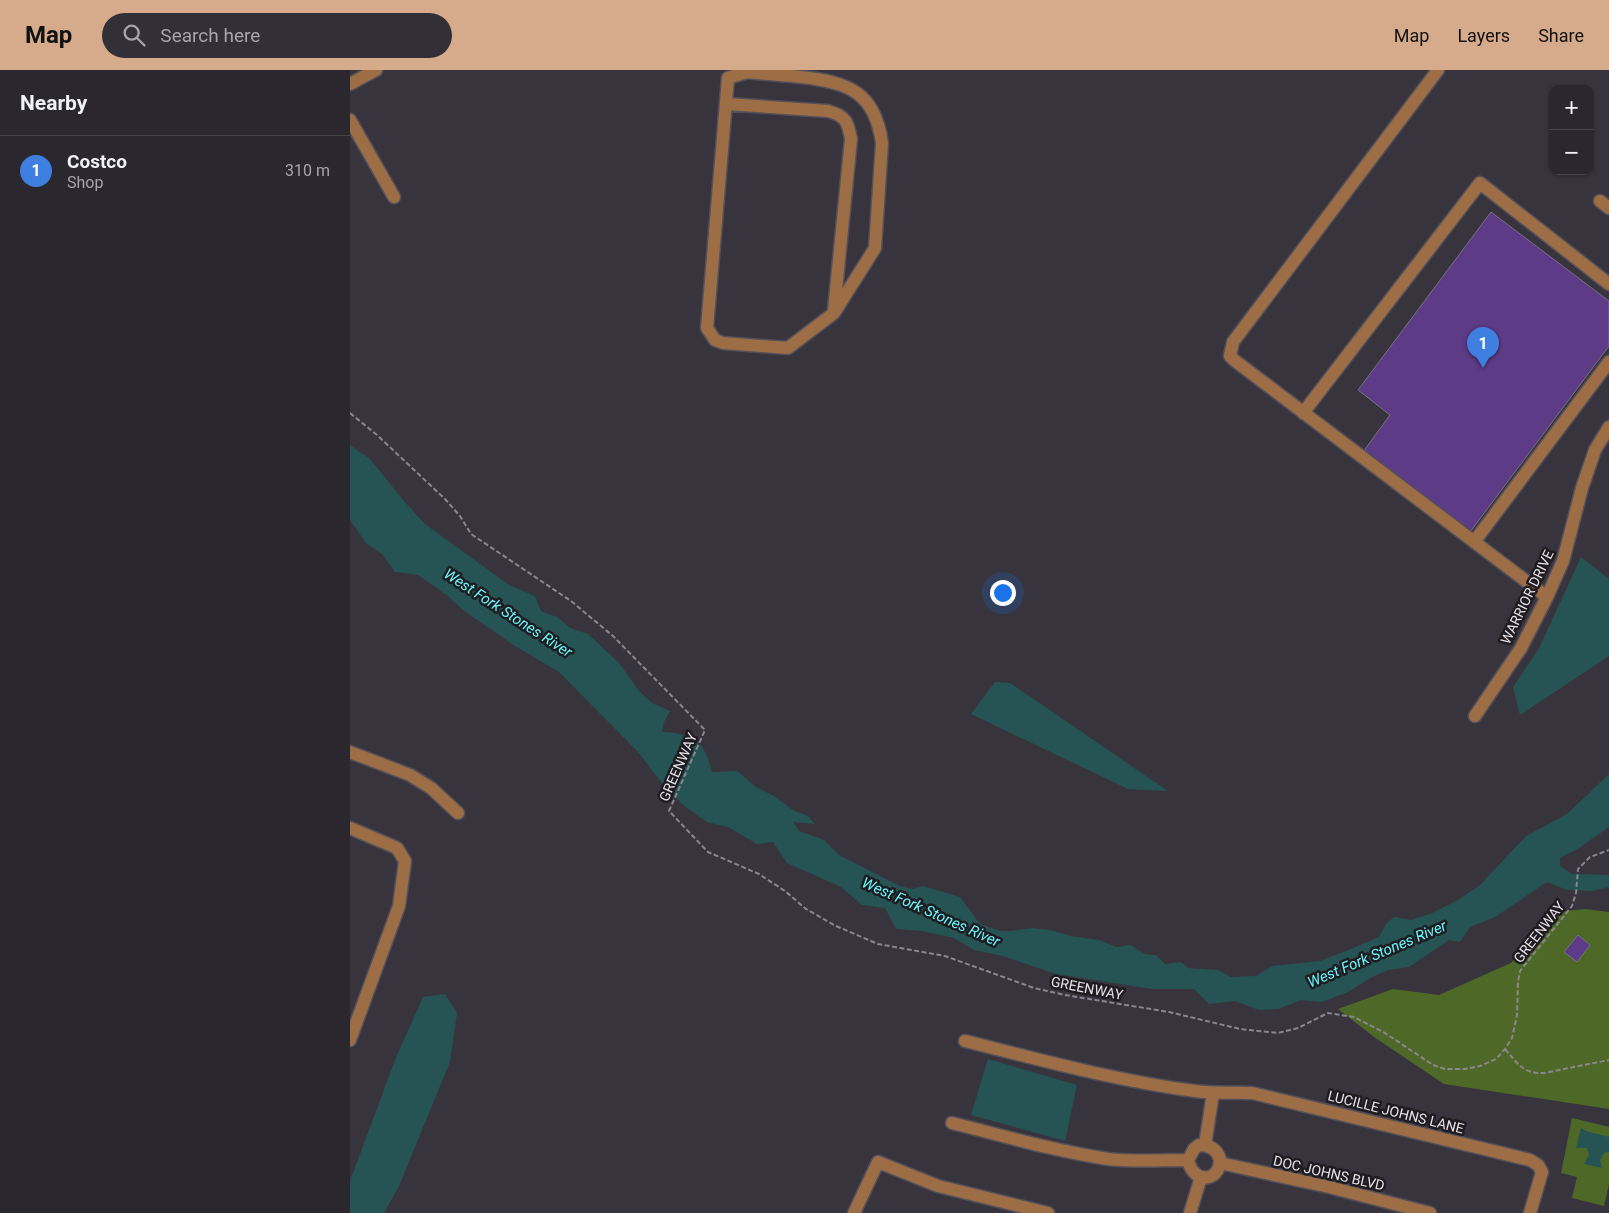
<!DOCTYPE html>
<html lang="en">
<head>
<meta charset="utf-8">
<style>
  :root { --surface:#2a272e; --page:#322f36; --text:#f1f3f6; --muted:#a5a5aa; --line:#46444a; --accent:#d6ab8b }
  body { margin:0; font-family:Roboto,sans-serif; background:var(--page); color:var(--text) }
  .controls { position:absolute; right:15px; top:15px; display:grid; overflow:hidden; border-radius:10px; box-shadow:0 1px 4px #0004 }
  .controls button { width:45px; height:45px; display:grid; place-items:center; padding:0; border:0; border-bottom:1px solid var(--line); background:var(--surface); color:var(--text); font:25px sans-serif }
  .you { position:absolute; left:652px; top:522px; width:18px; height:18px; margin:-12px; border:4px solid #fff; border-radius:50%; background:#1a73e8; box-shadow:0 0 0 8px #1a73e833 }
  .badge { display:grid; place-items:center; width:32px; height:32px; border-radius:50%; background:var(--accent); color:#fff; font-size:16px; font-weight:700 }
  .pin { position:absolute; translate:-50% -41px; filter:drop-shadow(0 1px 2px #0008) }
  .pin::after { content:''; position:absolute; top:26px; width:18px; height:15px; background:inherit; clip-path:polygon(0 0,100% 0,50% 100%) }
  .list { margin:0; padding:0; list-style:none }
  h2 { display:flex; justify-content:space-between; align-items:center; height:65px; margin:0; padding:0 20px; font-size:21px }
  h2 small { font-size:16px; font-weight:400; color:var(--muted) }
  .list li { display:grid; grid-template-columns:32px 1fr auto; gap:15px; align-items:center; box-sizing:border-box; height:70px; padding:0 20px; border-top:1px solid var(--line) }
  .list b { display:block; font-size:19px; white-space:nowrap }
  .list p { margin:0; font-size:16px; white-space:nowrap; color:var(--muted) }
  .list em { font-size:16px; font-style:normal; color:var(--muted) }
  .icon { flex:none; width:28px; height:28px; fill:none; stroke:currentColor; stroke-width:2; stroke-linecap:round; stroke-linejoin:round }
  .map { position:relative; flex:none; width:1259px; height:1143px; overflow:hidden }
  header { display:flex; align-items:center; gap:30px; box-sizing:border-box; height:70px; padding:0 25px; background:var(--accent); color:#111 }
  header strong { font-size:24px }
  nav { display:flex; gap:28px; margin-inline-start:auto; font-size:18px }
  .search { width:350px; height:45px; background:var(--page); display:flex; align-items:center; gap:12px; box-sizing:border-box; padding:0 18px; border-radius:28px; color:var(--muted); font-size:19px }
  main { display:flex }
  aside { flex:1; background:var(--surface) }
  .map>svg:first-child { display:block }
</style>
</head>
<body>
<header>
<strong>Map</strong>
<div class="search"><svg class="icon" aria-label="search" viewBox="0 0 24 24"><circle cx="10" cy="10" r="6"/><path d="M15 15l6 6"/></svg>Search here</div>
<nav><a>Map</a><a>Layers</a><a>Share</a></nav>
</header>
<main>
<aside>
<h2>Nearby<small></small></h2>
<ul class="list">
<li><span class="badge" style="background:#3f7fe0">1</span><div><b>Costco</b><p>Shop</p></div><em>310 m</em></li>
</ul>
</aside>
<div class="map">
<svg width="1259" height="1143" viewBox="0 0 1259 1143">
  <rect width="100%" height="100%" fill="#38343e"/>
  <!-- green -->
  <path fill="#4e6927" d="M1235,839L1259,842V1039L1094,1014L1024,967L988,939L1043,919L1089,925L1161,893L1207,842Z
    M1222,1048L1259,1057V1114L1254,1136L1222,1128L1227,1107L1211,1103Z"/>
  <!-- water -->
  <path fill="#265354" d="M0,375L20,389L53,430L75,454L159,515L185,526L191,541L207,547L220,558L238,564L269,593L289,621L302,633L320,641L314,652L312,662C327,662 348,667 355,682C358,688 360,695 362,702L387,701L406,717L424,726L443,740L458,746L465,754L443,752L449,761L474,770L489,785L550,816L562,819L573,816L610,827L630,854L650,861H660L682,858L700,860L721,866L749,870L766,877L780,875L795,884L806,885L815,894L831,892L838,898L868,900L881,907L906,906L922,896L970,891L996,881L1029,867L1036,854L1044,847L1061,850L1080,844L1106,831L1129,816L1176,766L1217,744L1259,704V757L1229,778L1210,788V796L1222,804L1259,805V817L1241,821L1217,820L1197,812L1145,847L1120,857L1110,872L1099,870L1059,897L1038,900L1020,908L998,922L972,932L951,930L928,939L909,940L885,931L859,934L844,919H802L706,904L653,886L624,880L604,868L572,861L546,859L535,838L512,835L491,817L437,793L423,772L407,774L378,757L357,752L334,736L306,706L289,683L209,602L165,576L114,541L98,526L68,505L45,502L33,485L16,473L0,450Z
    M1231,487L1259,509V586L1170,645L1163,617L1189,578Z
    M645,612L660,613L818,721L778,719L621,644Z
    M95,924L107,943L100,992L49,1116L34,1143H0V1111L45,990L73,927Z
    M638,989L727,1015L715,1071L621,1045Z
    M1231,1058L1236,1061L1259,1067V1083L1255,1082L1250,1090L1252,1098L1234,1094L1239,1085L1237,1078H1226Z"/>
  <!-- building -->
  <path fill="#5d3b87" stroke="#76727e" d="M1141,142L1259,231V276L1120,462L1013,382L1040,345L1008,320Z
    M1228,865L1240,875L1227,892L1214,882Z"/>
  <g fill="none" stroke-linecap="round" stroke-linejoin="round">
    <defs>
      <path id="minor" d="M1088,0L883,272L880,286L884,290L1197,527
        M397,2C415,4 433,5 451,7C498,12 525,22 532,73L525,178L484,243L438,278L373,273L365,270L357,258L378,8Z
        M0,14L26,0
        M376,34L478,41C496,46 498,52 501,69L484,240
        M0,50L44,127
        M1250,131L1259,138
        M953,343L1130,113L1259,214
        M1124,472L1259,292
        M1125,646L1171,578L1197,527L1213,491L1232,418L1245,380L1259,357
        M0,682L60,705L81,718L108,743
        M0,758L47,778L55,791L49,836L0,970
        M615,971C691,990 767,1011 845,1021C864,1024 883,1022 902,1023L1180,1090L1188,1095L1192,1102L1180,1143
        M602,1053C654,1066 705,1081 758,1089C784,1092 812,1090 838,1090
        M849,1075C859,1075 867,1079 870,1089C871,1111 844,1116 838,1090L844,1079Z
        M855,1075L863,1023
        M870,1093L979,1117L1080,1143
        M504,1143L528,1092L588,1116L698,1143
        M840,1143L851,1107"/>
    </defs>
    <!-- minor casing -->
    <use href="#minor" stroke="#545059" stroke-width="15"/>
    <!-- path -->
    <path stroke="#89868e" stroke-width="2" stroke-dasharray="5 2.5" stroke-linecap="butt" d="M0,343L27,365L95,429L110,446L121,464L221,531L263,566L355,660L319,741L358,782L409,804L435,821L456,839L486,856L528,874L595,886L684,918L715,925L819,942L890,959L928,963L948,958L978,943L1004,947L1035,963L1083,995L1095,999H1115L1130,996L1146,989L1155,979L1162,968L1167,945L1168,912L1170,901L1222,836L1226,823L1228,799L1240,787L1259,780
      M1155,979C1168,994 1173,1004 1194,1003L1259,990"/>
    <!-- minor -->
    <use href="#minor" stroke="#9d6e45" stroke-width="12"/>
  </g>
  <g text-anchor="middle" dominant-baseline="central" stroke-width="5" stroke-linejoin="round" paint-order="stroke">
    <!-- street labels -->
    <g font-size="14" fill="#e5e2e9" stroke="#1e1c21">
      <text transform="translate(1177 527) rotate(-64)">WARRIOR DRIVE</text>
      <text transform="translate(328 697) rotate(-66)">GREENWAY</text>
      <text transform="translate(1189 862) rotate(-52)">GREENWAY</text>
      <text transform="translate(737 918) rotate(11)">GREENWAY</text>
      <text transform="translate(1046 1042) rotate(14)">LUCILLE JOHNS LANE</text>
      <text transform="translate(979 1103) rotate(13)">DOC JOHNS BLVD</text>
    </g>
    <!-- water labels -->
    <g font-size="15" font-style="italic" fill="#66f6f9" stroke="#1e1c21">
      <text transform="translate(158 543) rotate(33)">West Fork Stones River</text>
      <text transform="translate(581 842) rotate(24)">West Fork Stones River</text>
      <text transform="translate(1027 884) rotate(-23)">West Fork Stones River</text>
    </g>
  </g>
</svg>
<div class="controls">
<button>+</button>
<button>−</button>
</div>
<div class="you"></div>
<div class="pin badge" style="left:1133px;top:298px;background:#3f7fe0">1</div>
</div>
</main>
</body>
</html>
